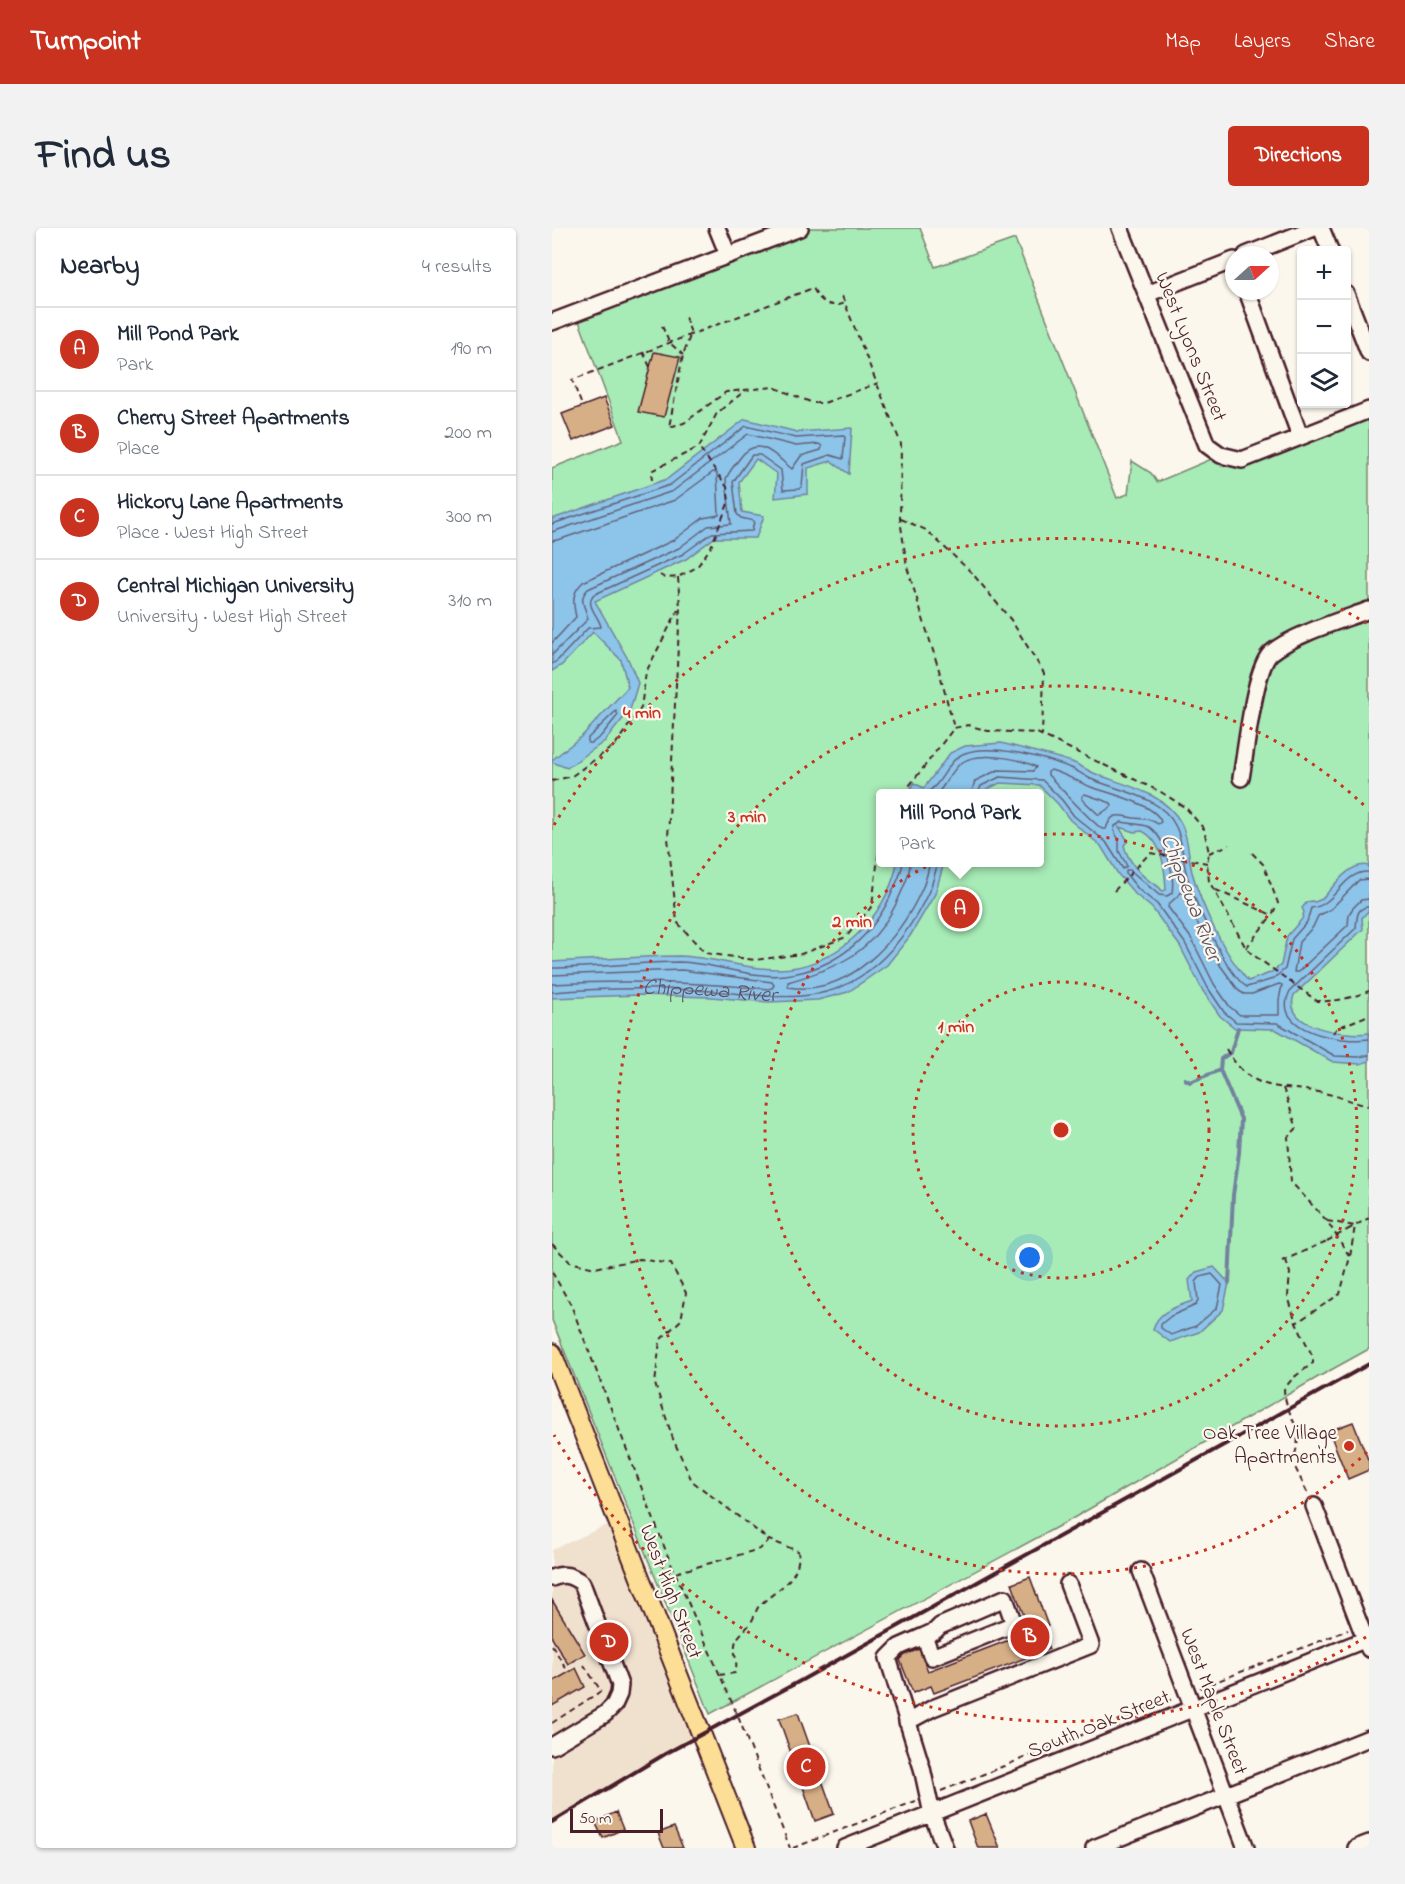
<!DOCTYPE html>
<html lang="en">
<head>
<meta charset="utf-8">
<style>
  :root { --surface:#fff; --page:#f2f2f3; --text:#1f2937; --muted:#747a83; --line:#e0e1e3; --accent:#c8321e }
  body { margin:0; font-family:"Indie Flower",sans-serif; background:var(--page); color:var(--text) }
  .controls { position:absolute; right:18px; top:18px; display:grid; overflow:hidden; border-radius:6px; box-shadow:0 2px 4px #0004 }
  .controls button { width:54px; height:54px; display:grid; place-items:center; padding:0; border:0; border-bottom:2px solid var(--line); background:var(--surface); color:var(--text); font:30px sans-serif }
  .compass { position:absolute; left:673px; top:18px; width:54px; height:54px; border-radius:50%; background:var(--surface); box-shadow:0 2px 4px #0004; rotate:69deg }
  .scale { position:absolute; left:18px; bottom:15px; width:93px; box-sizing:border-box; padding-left:6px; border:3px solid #4a1f2b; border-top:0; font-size:16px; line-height:21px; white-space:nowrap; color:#4a1f2b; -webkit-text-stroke:4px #fbf7ec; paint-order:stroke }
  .you { position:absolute; left:478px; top:1030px; width:21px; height:21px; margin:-15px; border:4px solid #fff; border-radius:50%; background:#1a73e8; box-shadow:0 0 0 9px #1a73e833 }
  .badge { display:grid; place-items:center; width:39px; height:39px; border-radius:50%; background:var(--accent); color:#fff; font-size:20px; font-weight:700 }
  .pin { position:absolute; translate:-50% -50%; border:3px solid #fff; box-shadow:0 2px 6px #0006 }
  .popup { position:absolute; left:324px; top:561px; width:168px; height:78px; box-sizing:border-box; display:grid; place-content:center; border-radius:6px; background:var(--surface); filter:drop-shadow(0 2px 4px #0005); font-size:20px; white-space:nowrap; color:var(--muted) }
  .popup b { font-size:22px; color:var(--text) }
  .popup::after { content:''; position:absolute; left:50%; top:100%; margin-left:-12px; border:12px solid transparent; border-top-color:var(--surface) }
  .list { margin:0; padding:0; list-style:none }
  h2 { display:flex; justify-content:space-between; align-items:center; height:78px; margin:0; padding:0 24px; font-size:26px }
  h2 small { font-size:20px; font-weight:400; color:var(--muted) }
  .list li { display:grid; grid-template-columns:39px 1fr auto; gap:18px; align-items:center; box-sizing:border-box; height:84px; padding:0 24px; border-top:2px solid var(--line) }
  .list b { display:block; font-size:22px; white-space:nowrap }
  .list p { margin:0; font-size:20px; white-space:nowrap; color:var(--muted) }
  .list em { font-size:20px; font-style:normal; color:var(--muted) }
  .icon { flex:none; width:33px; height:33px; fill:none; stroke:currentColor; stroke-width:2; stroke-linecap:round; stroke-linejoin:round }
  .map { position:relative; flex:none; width:817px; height:1620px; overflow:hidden; border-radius:6px }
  header { display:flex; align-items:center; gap:36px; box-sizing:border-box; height:84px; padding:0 30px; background:var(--accent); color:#fff }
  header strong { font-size:28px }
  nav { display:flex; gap:33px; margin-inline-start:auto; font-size:21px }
  .intro { display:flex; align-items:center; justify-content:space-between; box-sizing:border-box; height:144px; padding:0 36px }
  h1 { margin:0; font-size:42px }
  .button { padding:15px 27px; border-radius:6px; background:var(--accent); color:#fff; font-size:21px; font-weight:700 }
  main { display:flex; gap:36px; padding:0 36px }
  aside { flex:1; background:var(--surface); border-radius:6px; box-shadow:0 2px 4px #0004 }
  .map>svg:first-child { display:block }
</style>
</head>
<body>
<header>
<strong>Turnpoint</strong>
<nav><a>Map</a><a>Layers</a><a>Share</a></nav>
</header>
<div class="intro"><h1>Find us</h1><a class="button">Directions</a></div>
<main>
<aside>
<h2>Nearby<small>4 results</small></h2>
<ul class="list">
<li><span class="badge">A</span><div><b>Mill Pond Park</b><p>Park</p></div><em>190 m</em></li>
<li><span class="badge">B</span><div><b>Cherry Street Apartments</b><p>Place</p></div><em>200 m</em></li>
<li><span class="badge">C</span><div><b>Hickory Lane Apartments</b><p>Place · West High Street</p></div><em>300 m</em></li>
<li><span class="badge">D</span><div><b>Central Michigan University</b><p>University · West High Street</p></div><em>310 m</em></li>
</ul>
</aside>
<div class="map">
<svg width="817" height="1620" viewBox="0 0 817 1620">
  <rect width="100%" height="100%" fill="#fbf7ec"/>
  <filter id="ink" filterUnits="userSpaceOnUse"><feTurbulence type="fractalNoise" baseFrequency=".0167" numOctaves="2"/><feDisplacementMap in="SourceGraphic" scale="12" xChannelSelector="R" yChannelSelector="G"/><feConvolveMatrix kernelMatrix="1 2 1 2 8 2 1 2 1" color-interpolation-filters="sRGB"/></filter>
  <g filter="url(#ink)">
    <!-- built -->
    <path fill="#f0e1ce" d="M66,1292L149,1506L0,1596V1322Z"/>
    <!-- green -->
    <path fill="#a7ebb6" stroke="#788570" stroke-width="1.5" fill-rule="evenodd" d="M248,0H368L383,39L463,11L565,270L576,266L580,233L599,245L605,254L669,227L690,232L817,182V1121L768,1148L518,1292L158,1486L0,1092V240L71,212L24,85ZM328,566H488V634H328Z"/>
    <!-- water -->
    <path fill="#8cc4ea" stroke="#72829e" stroke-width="1.5" fill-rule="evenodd" d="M193,191L245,204L300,200L297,246L279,233L256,240V266L223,270L225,246L204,231L187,254L190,284L212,288L204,310H162L134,331L43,373L77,433L86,455L78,482L53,513L15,540L0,534V532L31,507L76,459L69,432L41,404L10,437L0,443V291L115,251Z
      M449,515C473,521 497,527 520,534C528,537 536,543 544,546C573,557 613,565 629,595C637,610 636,628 640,644C650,680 672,725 696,753L718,745L729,737L735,708L750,691L752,684L750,680L755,674L760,673L763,674L770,671C782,658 798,633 817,638V682L810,690L811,701L742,767C730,801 795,808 817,805V833L808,836L781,834L723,801L683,800L668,788L651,763L628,718L600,680L583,666L566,646L549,618L518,592L506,576L487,557L448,555L427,565H356L362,555L372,560L398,525L413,518ZM567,599L582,604L590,603C611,613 613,642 614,662L610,663C607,657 603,657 599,654C587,646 575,631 572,617L576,613Z
      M345,635H392L383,666L358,708L335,737L296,764L266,772L216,774L159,769L87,767L0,770V734C43,732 86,728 128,728C160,729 192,741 224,741C282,742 335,690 345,635Z
      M662,1039L677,1055L671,1082L647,1104L618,1114L601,1101C606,1083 624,1079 640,1073L637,1052L644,1044Z"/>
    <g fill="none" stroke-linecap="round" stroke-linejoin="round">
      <!-- shore -->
      <g stroke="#646177" stroke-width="1.5">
        <path d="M0,296L118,257L194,198L244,210L291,207L293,209L291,231L278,227L252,236L250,258L247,261L231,262L229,242L208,227H200L181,254L185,286L189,290L202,293L200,303L160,305L131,326L41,367C33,378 47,388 49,399L36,400L6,432L0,436"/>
        <path d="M0,304L121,263L196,206L244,218L267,216L270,218L269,222L249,228L240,241C223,227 206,206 188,230C183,237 177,243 174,251L179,296L156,298L127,320L36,361C25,372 34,379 36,391L0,427"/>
        <path d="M0,313L9,311L123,272L161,244L165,245L167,287L151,290L122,312L31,354C19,365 21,375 24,389L0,415"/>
        <path d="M64,483L66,487L49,508L40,515H36V510Z"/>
        <path d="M499,542C515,547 524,553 539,559C556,565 604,576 609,594L606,596C597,590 592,591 582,590C568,588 560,582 554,601H550C530,585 515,566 496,547V544Z"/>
        <path d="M372,566C391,558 394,532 413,525C440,515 493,530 519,540C526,543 533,548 539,551C567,563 610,568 624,599C631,613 630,629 634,644C640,668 674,747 695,759L721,751L733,741L740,711L755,694L759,680C784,678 791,642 817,644"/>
        <path d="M385,566C393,557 401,541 409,535C425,523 468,530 484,539L481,543L446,542L423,553L419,566"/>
        <path d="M426,566L429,558L448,549L490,552L510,572L522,588L554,614L571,641L575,638L567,623V612L562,603L563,598L570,594C578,596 592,596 597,599C614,610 623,646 620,665L615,668L607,667L578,642H574V646L587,662L605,676L633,715L656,760L672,784L684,794L725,795L783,828L807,829L817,827"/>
        <path d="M533,566L559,575L560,578L547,587L530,571V568Z"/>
        <path d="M358,634C358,648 350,662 345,674C320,725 288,739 236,754V759C297,769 347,712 370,661C374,653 376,643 378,634"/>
        <path d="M817,651L807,652L779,681L766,688L761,699L747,714L742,744H746L796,697L797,686L801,680L809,672L817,671"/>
        <path d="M631,663L639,683L668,737L687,763L692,766H700L727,756L730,757L727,772V787H688L678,779L662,756L639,710L616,679L617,676Z"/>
        <path d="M817,679C804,679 805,690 804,700L738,763C717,804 791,815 817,811"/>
        <path d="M0,740C43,740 86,734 128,734C163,735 198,751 233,747C285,741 323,707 342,660C346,652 350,644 351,634"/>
        <path d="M0,747L130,742L220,754L222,757L220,760L216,761C144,754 72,752 0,756"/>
        <path id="s1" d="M0,764C53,760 107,760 160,763C195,766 231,772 265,766C317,757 355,710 376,665C381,656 383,644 386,634"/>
        <path d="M660,1046L670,1057L665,1080L644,1098L619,1107L609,1100V1096L619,1088L644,1077L646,1072L644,1054L648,1049Z"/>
      </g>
      <!-- stream -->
      <path stroke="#72829e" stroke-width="4" d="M668,842L689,891L687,925L681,967L677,1055
        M633,851L638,854L668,842L669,831L679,824L686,800"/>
    </g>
    <!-- building -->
    <path fill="#d6af87" stroke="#4a1f2b" stroke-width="1.5" d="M102,124L128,129L112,189L86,184Z
      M52,170L63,197L21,213L10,186Z
      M801,1194L817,1234V1242L796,1251L777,1203Z
      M478,1349L496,1398L489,1401L497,1421L382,1465L379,1458L361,1465L348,1432L353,1427L367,1421L376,1443L478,1404L460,1356Z
      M0,1372L33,1426L16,1436L0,1410Z
      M24,1440L33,1459L0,1478V1454Z
      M246,1485L282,1586L263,1593L227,1491Z
      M64,1584L71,1601L51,1610L43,1594Z
      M434,1586L448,1620H426L416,1593Z
      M122,1599L131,1620H112L106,1605Z"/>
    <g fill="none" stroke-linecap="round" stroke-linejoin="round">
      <defs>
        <path id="minor" d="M165,0L176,27
          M568,0L655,217L669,227L690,232L817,182
          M769,0L778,22
          M694,27L762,0
          M695,63L748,208
          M595,66L682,32
          M794,66L817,125
          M0,94L248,0
          M689,550C694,524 702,440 719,425C740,407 790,392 817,382
          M762,1278L817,1421
          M589,1343L694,1620
          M0,1350C12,1345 19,1347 30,1355L68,1457L67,1466L62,1477L53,1486L0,1518
          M372,1408L383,1403L388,1398L453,1370L462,1396L380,1429L372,1408L347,1419L336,1430L370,1540L380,1586L393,1620
          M355,1494L381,1480L539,1417L516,1356
          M293,1620L817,1410
          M542,1620L817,1510
          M804,1620L817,1615"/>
        <path id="major" d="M0,1125L194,1620"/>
      </defs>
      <!-- minor casing -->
      <use href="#minor" stroke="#4a1f2b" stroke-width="20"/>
      <!-- major casing -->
      <use href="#major" stroke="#4a1f2b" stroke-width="22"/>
      <!-- path -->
      <path stroke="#4a1f2b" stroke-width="2" stroke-dasharray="6 4.5" stroke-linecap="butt" d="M290,68L349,216L348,291L355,339L387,442L402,500
        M133,89L139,105L131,127L117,199L132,195L174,164L221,159L261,175H272L326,155
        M110,98L117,114L131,127
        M91,124L98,139
        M29,175L20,152L261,60C268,74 278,81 293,75
        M100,252L99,243L147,219L165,185L194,162
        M349,291L374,302L420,345L459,392L492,445L490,508
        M108,347L113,350L126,349L145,339L159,319L177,273L175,259L147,219
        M126,349L128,380L116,610L125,694L153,725L203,732L249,726L294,709L320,678L328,613
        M0,553L20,548L63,517L89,480L94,444L126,382
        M351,566L402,500L416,497L436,503L485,505L609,564L634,580L652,601L657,625L655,635L657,653L694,720L700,726L765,773C784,774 799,770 817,763
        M657,625L677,617
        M664,662L720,687L726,675L711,636L700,625
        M562,663L598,625L655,635
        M694,720L720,687
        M781,805L785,800L817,787
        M674,821C701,867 727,856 772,865C787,868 802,875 817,878
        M731,860L745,900L736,909L739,954L775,993L798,1029L788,1066L744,1095
        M775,993L803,998L798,1029
        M795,1002L817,990
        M0,1016L18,1034L43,1040L88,1031L119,1036L134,1065L129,1092L108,1112L103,1156L121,1211L140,1253L217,1312L208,1321L123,1345
        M734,1032L738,1045L736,1068L744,1095L761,1129V1135L741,1150L732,1161C733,1190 756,1200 740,1233L756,1266
        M730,1033L775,1013
        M0,1044L19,1077L117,1331L185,1486L238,1620
        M0,1417L15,1442
        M167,1447L183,1445C187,1435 180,1423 184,1413C187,1406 195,1401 199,1394C203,1389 203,1382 208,1377C225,1361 250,1350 246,1323L217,1312
        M648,1460L796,1402
        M0,1495L49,1463L32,1437
        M389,1563L623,1470
        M241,1620L364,1573"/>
      <!-- minor -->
      <use href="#minor" stroke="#fbf7ec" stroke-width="15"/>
      <!-- major -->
      <use href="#major" stroke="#fcde96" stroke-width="18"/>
      <!-- rail -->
      <path stroke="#4a1f2b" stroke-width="4" d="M0,1594L113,1526L248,1453L817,1136"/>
      <!-- path-bridge -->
      <path stroke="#4a1f2b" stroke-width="2" stroke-dasharray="6 4.5" stroke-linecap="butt" d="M775,1013L795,1002"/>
    </g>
  </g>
  <!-- distance rings -->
  <g fill="none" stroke="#c8321e" stroke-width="3" stroke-dasharray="3 6">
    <circle cx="509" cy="902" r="148"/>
    <circle cx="509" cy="902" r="296"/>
    <path d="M815 1224A444 444 0 1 1 815 580"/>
    <path d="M814 1409A592 592 0 0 1 2 1207M2 597A592 592 0 0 1 814 395"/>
  </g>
  <!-- markers -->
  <circle fill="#c8321e" stroke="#fbf7ec" stroke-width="2" cx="797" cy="1218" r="6"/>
  <g text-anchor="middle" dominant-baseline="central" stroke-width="4.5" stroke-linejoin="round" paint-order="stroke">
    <!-- street labels -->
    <g font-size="21" fill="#4a1f2b" stroke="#fbf7ec">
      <text transform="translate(638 119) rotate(68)">West Lyons Street</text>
      <text transform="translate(118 1364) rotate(69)">West High Street</text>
      <text transform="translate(661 1474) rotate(69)">West Maple Street</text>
      <text transform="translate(547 1497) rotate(-22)">South Oak Street</text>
    </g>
    <!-- poi labels -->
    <g font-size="21" fill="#4a1f2b" stroke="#fbf7ec" text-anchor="end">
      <text x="785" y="1206">Oak Tree Village<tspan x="785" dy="24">Apartments</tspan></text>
    </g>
    <!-- water labels -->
    <g font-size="22" font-style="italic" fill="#5e5164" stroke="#fbf7ec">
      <text transform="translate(638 670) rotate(69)">Chippewa River</text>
      <text stroke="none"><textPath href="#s1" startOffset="158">Chippewa River</textPath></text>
    </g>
  </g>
  <circle cx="509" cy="902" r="9" fill="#c8321e" stroke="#fbf7ec" stroke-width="3"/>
  <g font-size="18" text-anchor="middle" font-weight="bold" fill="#c8321e" stroke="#fbf7ec" stroke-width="4.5" stroke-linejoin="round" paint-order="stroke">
    <text x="90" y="490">4 min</text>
    <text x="195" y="594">3 min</text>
    <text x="300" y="699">2 min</text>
    <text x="404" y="804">1 min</text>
  </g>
</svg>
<div class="controls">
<button>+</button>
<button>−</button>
<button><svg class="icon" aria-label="layers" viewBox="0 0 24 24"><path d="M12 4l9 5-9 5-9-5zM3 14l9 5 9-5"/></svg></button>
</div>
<svg class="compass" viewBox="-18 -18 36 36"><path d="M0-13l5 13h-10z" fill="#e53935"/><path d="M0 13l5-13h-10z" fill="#747a83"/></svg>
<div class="scale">50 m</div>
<div class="you"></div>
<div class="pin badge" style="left:408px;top:681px">A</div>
<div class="popup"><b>Mill Pond Park</b>Park</div>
<div class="pin badge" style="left:478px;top:1409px">B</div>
<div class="pin badge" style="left:254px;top:1539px">C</div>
<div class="pin badge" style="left:57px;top:1414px">D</div>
</div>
</main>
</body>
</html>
